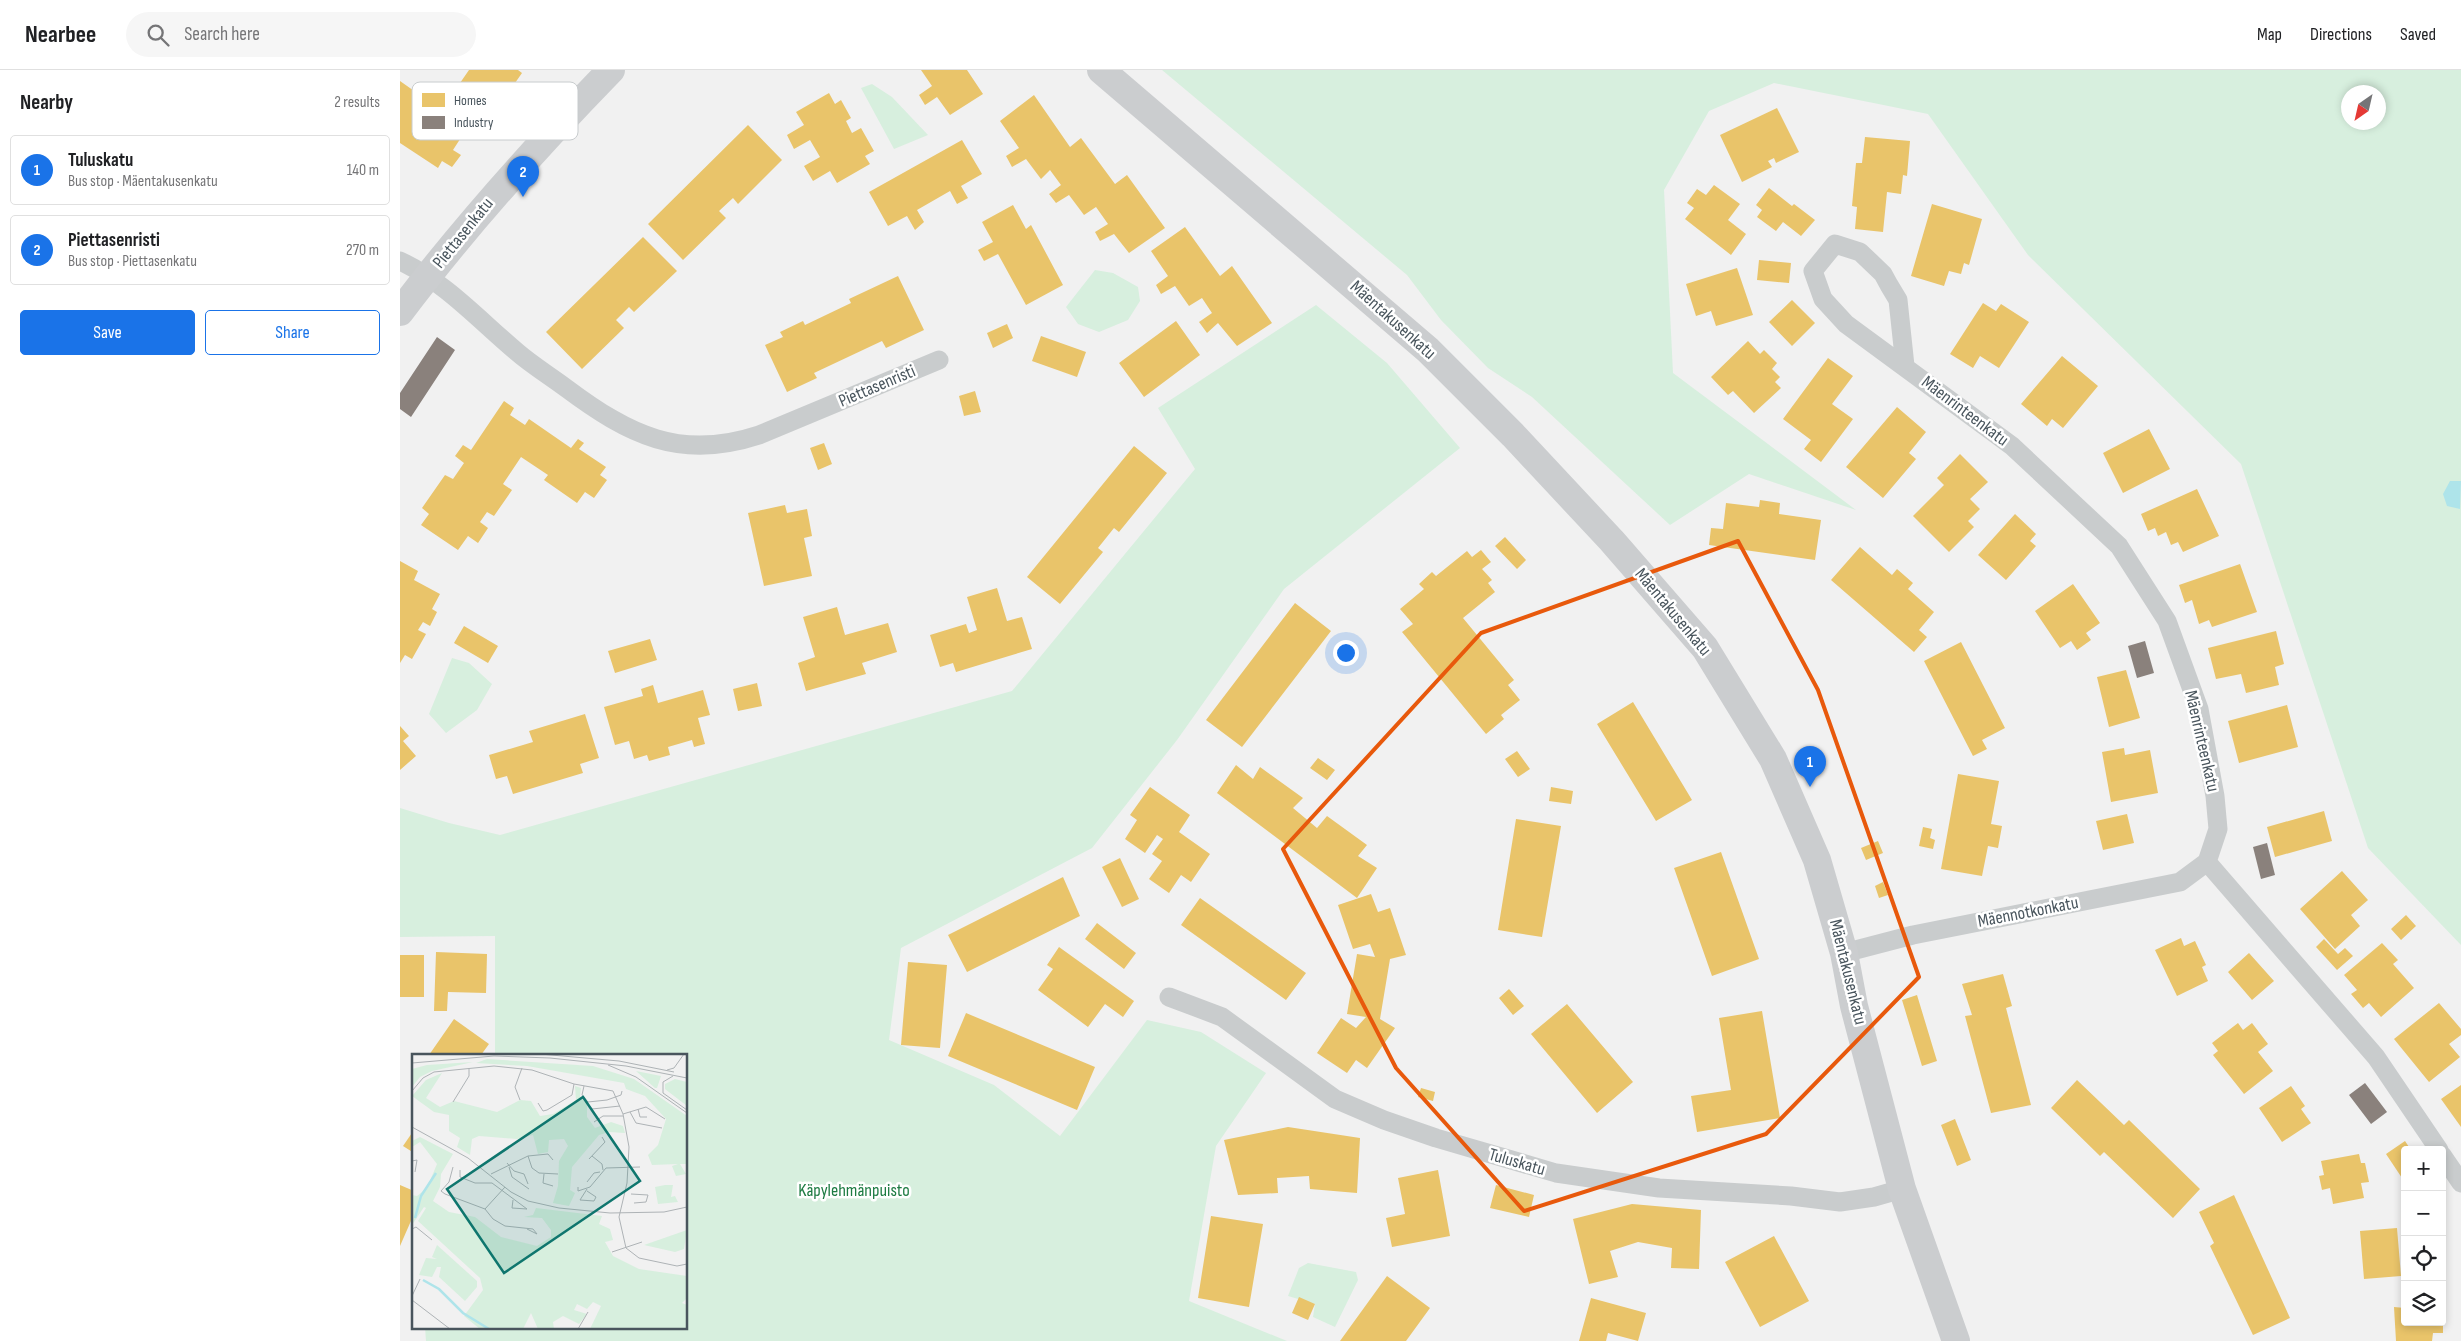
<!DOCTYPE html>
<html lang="en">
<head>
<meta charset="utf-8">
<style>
  :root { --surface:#fff; --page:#f6f6f6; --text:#202124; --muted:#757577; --line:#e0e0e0; --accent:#1a73e8 }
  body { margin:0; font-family:"Sofia Sans Condensed",sans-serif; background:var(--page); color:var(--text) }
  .controls { position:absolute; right:15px; bottom:15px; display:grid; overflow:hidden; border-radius:5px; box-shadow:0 2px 8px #0003 }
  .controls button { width:45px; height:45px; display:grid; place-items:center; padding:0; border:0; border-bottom:1px solid var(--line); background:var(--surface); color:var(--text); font:25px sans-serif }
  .compass { position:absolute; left:1941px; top:15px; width:45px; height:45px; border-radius:50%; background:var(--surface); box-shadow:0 2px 8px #0003; rotate:214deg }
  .you { position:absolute; left:945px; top:582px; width:18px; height:18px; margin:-12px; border:4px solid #fff; border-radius:50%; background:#1a73e8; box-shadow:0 0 0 8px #1a73e833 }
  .badge { display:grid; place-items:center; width:32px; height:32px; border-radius:50%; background:var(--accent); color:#fff; font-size:16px; font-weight:700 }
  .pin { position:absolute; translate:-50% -41px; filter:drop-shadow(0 1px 2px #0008) }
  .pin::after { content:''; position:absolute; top:26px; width:18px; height:15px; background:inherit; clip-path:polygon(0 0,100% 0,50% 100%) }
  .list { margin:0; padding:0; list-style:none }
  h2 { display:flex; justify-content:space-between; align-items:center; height:65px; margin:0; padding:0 20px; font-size:21px }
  h2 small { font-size:16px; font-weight:400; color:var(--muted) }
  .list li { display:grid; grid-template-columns:32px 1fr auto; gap:15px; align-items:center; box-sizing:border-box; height:70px; margin:0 10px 10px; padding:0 10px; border:1px solid var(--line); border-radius:5px }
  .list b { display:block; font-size:19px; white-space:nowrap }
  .list p { margin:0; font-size:16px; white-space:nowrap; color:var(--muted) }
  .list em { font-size:16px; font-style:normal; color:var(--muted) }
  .actions { display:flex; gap:10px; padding:15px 20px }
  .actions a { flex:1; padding:11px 0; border:1px solid var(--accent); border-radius:5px; text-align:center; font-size:18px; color:var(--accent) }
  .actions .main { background:var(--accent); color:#fff }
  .icon { flex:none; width:28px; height:28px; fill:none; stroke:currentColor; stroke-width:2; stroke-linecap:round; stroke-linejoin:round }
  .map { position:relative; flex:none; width:2061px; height:1271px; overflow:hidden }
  header { display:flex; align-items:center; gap:30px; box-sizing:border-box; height:70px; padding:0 25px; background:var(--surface); border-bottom:1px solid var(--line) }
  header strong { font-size:24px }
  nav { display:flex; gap:28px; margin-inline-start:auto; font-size:18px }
  .search { width:350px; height:45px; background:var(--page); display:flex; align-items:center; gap:12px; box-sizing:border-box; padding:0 18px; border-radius:28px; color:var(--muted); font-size:19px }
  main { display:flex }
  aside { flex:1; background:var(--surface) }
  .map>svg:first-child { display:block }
</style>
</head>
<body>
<header>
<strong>Nearbee</strong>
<div class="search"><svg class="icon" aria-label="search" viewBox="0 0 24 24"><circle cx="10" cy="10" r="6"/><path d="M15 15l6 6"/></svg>Search here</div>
<nav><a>Map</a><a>Directions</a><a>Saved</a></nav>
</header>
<main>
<aside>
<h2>Nearby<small>2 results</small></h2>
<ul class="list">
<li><span class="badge">1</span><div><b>Tuluskatu</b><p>Bus stop · Mäentakusenkatu</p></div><em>140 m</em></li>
<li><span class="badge">2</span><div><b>Piettasenristi</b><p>Bus stop · Piettasenkatu</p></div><em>270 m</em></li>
</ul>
<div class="actions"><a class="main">Save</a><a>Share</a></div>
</aside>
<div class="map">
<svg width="2061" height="1271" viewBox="0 0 2061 1271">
  <rect width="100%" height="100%" fill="#f1f1f1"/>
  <!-- green -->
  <path fill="#d7efde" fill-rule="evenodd" d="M762,0H2061V875L1968,778L1841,394L1628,185L1528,44L1374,13L1309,41L1264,120L1273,303L1456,440L1349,404L1270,455L1132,327L1088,298L1041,250L1007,205ZM1948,22H1978V52H1948Z
    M472,14L492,27L528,65L494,79L461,18Z
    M695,200L713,203L738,217L740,231L728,250L699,262L678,254L666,237Z
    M916,235L987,293L1060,378L884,519L777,670L692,778L501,878L489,970L594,1015L660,1066L747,950L801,962L866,1003L816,1076L789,1231L887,1271H26L25,1257H286V985H95V866L0,867V738L49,753L100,765L612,621L795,399L758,338Z
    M52,588L69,593L92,614L77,640L46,663L29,644Z
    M908,1193L956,1202L958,1210L935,1257L913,1247L915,1234L888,1226L899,1198Z"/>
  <!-- water -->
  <path fill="#aee4ea" d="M2050,411H2061L2060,439L2047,436L2043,424Z"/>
  <!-- homes -->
  <path fill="#e9c46a" d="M69,0H118L122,3L115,13L122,17L106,40L113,45L103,60L96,55L91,62L80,54L71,67L64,63L53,80L61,85L52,97L42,91L38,98L0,73V11L17,23L12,30L31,43L35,37L50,47L60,32L51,26Z
    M521,0H567L583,24L550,45L537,27L525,35L519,25L532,16Z
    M429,23L435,34L441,30L451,48L446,51L452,63L461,58L474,81L465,86L470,94L437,113L430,101L413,111L404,96L420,87L410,70L394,79L387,65L404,55L396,42Z
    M634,25L670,77L681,68L715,114L727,105L765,158L729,183L714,164L700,171L695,162L708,154L696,137L684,145L669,125L656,133L649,124L661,115L650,100L641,109L626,89L612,97L606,86L619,78L600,51Z
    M1377,38L1399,82L1376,93L1374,88L1368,91L1372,97L1342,112L1320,65Z
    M348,55L382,90L338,134L333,128L319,141L326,148L283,190L248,154Z
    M1465,67L1510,71L1507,106L1503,105L1501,124L1487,122L1483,162L1455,159L1457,137L1452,136L1456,93H1462Z
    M562,70L582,104L561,116L568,128L557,134L550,121L517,140L524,152L515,160L507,146L488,156L469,122Z
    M1314,115L1340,134L1328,150L1346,164L1331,185L1285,149L1294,138L1287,133L1297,119L1306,125Z
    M1369,118L1392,136L1394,134L1415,150L1401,166L1383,152L1376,161L1357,147L1362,140L1356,135Z
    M1532,134L1582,149L1569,195L1564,193L1561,204L1549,201L1544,216L1511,206Z
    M613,135L626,159L631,155L663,215L626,235L598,184L584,191L578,180L593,172L582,152Z
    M785,157L820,206L832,196L872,253L837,276L818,253L807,263L799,252L812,243L802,228L789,236L775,216L761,224L756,215L768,206L751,181Z
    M243,167L277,201L234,242L229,237L216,250L224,258L182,299L146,262Z
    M1359,190L1391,193L1389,213L1357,210Z
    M1337,198L1353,245L1316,256L1311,241L1296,246L1286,214Z
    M498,206L524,260L486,278L482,271L414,303L417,308L387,322L365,275L383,267L380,262L403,251L405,255L451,233L449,229Z
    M1392,230L1415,253L1392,276L1369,252Z
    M1583,233L1596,241L1601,234L1629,252L1599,298L1580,286L1573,298L1550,284Z
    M776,251L800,285L744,327L719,293Z
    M607,254L613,268L593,278L587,263Z
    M641,266L686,282L677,307L632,291Z
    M1348,271L1360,284L1364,280L1377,293L1372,299L1380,307L1375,312L1381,318L1354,343L1333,321L1328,325L1311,307Z
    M1662,286L1698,316L1663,358L1652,349L1647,356L1621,334Z
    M1428,288L1453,306L1432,334L1453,349L1421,392L1404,379L1411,370L1383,349Z
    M575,321L581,342L564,346L559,326Z
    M104,331L114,338L110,345L125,355L129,349L171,378L178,369L184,373L179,379L206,397L200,405L207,410L194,428L185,422L177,433L144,410L148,405L121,387L103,414L112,420L94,446L87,442L80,452L88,458L78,473L68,466L58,480L21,455L29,444L22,438L45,405L53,409L64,393L55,386L63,375L71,380Z
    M1497,337L1526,362L1509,383L1516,389L1483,428L1446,397Z
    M1749,359L1770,399L1723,423L1703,383Z
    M424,373L432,394L418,400L410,378Z
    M734,376L767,403L719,462L714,458L698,478L703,482L660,534L627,507Z
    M1560,384L1588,412L1570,429L1580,439L1568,451L1574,457L1549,482L1513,446L1544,415L1537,408Z
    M1797,419L1819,466L1783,482L1778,472L1771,475L1766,462L1758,466L1755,458L1748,461L1741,444Z
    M1360,430L1380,433L1379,444L1421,450L1415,490L1309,475L1311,458L1323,459L1326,433L1359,437Z
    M385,435L387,443L407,439L412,466L404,468L412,506L364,516L348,443Z
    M1615,444L1636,464L1630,471L1636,476L1606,510L1578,485Z
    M1105,467L1126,490L1117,499L1095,476Z
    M1460,477L1492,505L1497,499L1513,513L1508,519L1534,542L1519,560L1527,567L1514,582L1431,510Z
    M1081,480L1091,492L1082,499L1092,510L1088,513L1095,522L1063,548L1114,610L1108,615L1120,630L1101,645L1104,649L1086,664L1002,562L1013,554L1000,539L1024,519L1019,514L1032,502L1036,506L1067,481L1072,487Z
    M0,491L18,501L14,510L40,524L32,539L37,542L30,556L23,552L18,560L26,564L12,589L5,585L0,593Z
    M1840,494L1857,542L1812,557L1809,550L1799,554L1792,530L1785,533L1779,515Z
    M1673,514L1700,553L1686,563L1691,570L1677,580L1671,571L1660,578L1635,541Z
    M597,518L607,551L622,547L632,579L556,602L553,593L540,597L530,565L566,554L569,563L577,560L567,527Z
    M895,533L931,561L842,677L806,650Z
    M437,537L445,565L488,553L497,582L462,593L466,604L406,621L398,593L415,587L403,547Z
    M64,556L98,576L88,593L54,573Z
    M1876,561L1884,594L1875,597L1879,615L1846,623L1841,604L1816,609L1808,578Z
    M250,569L257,590L215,603L208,581Z
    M1561,572L1605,658L1582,670L1587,679L1573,686L1524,591Z
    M1726,600L1740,648L1709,657L1697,607Z
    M357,613L362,636L338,641L333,619Z
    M253,615L258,633L303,620L310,645L298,648L305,674L294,677L292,670L268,677L270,685L249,691L247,685L234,689L229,671L215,675L204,637L243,626L241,619Z
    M1233,632L1292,730L1256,751L1197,654Z
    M1887,635L1898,677L1839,693L1828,651Z
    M185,644L199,688L180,694L183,703L113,724L107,706L96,709L89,685L133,672L129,661Z
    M0,656L9,666L3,671L16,686L0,700Z
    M1724,678L1725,685L1750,680L1758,723L1711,732L1702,682Z
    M1117,681L1130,699L1118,707L1105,689Z
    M918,688L935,700L927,710L910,698Z
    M836,695L853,709L860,697L903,728L893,738L917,758L927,746L967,775L958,786L977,798L957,828L817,723Z
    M1558,704L1599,711L1591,754L1602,756L1598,778L1588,776L1582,806L1541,799Z
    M750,717L790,745L779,762L810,784L791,812L781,805L769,823L749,809L762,791L752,784L763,769L757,765L745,783L725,769L737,750L730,745Z
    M1151,717L1173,721L1171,734L1149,731Z
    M1924,741L1932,771L1875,787L1867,757Z
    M1727,744L1734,773L1703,780L1696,751Z
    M1116,749L1161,756L1142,867L1098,860Z
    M1523,757L1532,759L1530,768L1535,770L1533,779L1519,776Z
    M1478,771L1483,783L1466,790L1461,778Z
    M1321,782L1359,889L1312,906L1274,798Z
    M720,788L739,829L722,837L702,797Z
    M1942,801L1968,830L1951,845L1960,856L1935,879L1900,839Z
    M663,807L680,846L567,902L548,865Z
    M1483,812L1488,825L1479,828L1475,816Z
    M971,824L978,842L990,838L1006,885L990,889L980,949L995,958L967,998L956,990L947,1003L917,983L941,948L956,958L966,947L947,944L957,884L975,887L970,874L953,879L938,835Z
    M800,828L906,903L886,930L781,855Z
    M2006,845L2016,856L2001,870L1991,859Z
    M697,853L736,883L724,899L685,869Z
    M1781,868L1784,876L1795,871L1806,895L1802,897L1808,911L1777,926L1755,880Z
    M1924,869L1938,884L1945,878L1953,886L1937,900L1916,877Z
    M1982,873L1998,890L1993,894L2014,918L1981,947L1969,933L1963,938L1951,924L1957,920L1944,905Z
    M659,877L734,931L723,947L705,934L688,957L638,920L653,899L647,895Z
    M36,882L87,884L86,923L48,922L47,941H34Z
    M1849,883L1874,911L1852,930L1828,902Z
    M0,885H24V927H0Z
    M508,892L547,895L540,978L501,975Z
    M1603,904L1612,936L1606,938L1631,1035L1591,1043L1565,946L1572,945L1562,914Z
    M1109,919L1124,936L1113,945L1099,928Z
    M1517,925L1537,991L1522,996L1502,930Z
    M2039,933L2061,959V965L2049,974L2060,987L2029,1012L1994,969Z
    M1167,934L1233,1012L1197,1043L1131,964Z
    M1362,941L1380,1048L1297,1062L1291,1026L1331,1020L1319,948Z
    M566,943L695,997L677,1040L548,986Z
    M54,949L89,974L81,985H29Z
    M1838,953L1843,960L1852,953L1868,974L1858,982L1873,1001L1844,1024L1813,985L1818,981L1812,973Z
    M1677,1010L1724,1055L1729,1050L1800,1119L1773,1148L1704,1082L1700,1086L1651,1038Z
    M2061,1015V1057L2041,1029Z
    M1891,1016L1905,1036L1901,1039L1911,1053L1882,1072L1859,1038Z
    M1021,1018L1035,1022L1033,1031L1018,1027Z
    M1555,1049L1571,1090L1557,1096L1541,1055Z
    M888,1057L960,1068L957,1123L910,1119L909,1106L877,1108L878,1123L838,1125L824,1070Z
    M14,1060V1083L3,1076Z
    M2005,1071L2011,1080H2005V1106L2002,1108L1986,1084Z
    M1959,1084L1961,1093H1965L1969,1112L1961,1113L1964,1128L1933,1134L1930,1118L1922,1120L1919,1106L1924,1105L1921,1091Z
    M1038,1100L1050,1166L992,1177L986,1148L1005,1144L998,1108Z
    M0,1115L14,1121V1144L0,1176Z
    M1096,1115L1134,1125L1129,1147L1090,1138Z
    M1834,1125L1890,1248L1853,1265L1810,1176L1814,1173L1799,1142Z
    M1232,1134L1301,1140L1299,1199L1271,1198L1272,1178L1238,1172L1210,1181L1218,1207L1189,1214L1173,1149Z
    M811,1146L863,1154L849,1237L798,1228Z
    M1997,1158L2001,1206L1964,1209L1960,1161Z
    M1374,1166L1409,1231L1360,1257L1325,1192Z
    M987,1206L1030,1238L1006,1271H940Z
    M899,1227L915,1234L908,1250L892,1243Z
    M1191,1228L1246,1243L1238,1271L1208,1263L1206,1271H1179Z
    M1994,1237L2005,1238V1252H2043V1263H2033L2032,1271H1996Z"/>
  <!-- industry -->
  <path fill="#8a817c" d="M37,267L55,280L11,347L0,339V323Z
    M1745,571L1754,603L1737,608L1728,576Z
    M1867,773L1875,805L1861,809L1853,777Z
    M1965,1013L1987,1042L1971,1054L1949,1025Z"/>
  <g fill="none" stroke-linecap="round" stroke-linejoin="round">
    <!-- street -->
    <path stroke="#c9cccd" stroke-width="19" d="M0,191C45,212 79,250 117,282C132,295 150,306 166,318C229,365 280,391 359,365L539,290
      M1505,296L1498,230L1489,215L1483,204L1460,182L1435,174L1413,201L1423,229L1446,254L1612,376L1719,476L1767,551L1799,639L1815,726L1818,759L1807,792L1976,987L2039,1080
      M1444,883L1513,865L1780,812L1807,792
      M769,927L822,947L935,1029L984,1050L1036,1068L1156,1103L1259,1118L1391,1126L1440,1132L1474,1127L1502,1119
      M2042,1085L2061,1113"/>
    <!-- secondary -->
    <path stroke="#cbcdcf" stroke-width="28" d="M701,0L1028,280L1113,365L1212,471L1305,578L1373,689L1417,790L1444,883L1454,936L1502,1119L1556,1271
      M0,242C65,156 136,77 211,0"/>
  </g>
  <!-- marked area -->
  <path fill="none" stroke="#e8590c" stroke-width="4" stroke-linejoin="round" d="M1338,471L1418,620L1519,907L1366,1064L1124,1141L996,998L883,779L1081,563Z"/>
  <g text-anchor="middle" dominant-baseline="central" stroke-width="5" stroke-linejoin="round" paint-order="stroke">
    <!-- street labels -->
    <g font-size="18" fill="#49555d" stroke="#fff">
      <text transform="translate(63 163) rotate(-51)">Piettasenkatu</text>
      <text transform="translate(993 250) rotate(42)">Mäentakusenkatu</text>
      <text transform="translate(477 316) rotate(-23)">Piettasenristi</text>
      <text transform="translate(1565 341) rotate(37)">Mäenrinteenkatu</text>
      <text transform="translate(1273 542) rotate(50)">Mäentakusenkatu</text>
      <text transform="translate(1802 671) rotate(77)">Mäenrinteenkatu</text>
      <text transform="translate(1628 842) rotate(-11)">Mäennotkonkatu</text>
      <text transform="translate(1448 902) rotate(76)">Mäentakusenkatu</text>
      <text transform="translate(1117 1092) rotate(16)">Tuluskatu</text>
    </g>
    <!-- park labels -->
    <g font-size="18" fill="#1d7b42" stroke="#fff">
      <text x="454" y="1120">Käpylehmänpuisto</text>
    </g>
  </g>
  <!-- overview -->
  <g transform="translate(12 984)">
    <rect width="275" height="275" fill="#f1f1f1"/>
    <path d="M75,5L181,12L222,25L275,62V110H268L274,120L264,122L260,112L266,110L240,111L236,101L246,91L254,65L233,42L214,35L212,29L115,12L64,9ZM61,8L20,17L8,23L0,33V15L15,11ZM224,17L249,22L245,34H243ZM30,19L14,44L28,53L42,47L85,58L108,46L119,47L128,62L141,60L164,46L163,32L169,34L168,42L175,51V63L183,74L199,68L211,72L213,79L197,78L187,81L160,113L158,136L163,139L157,152L141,149L146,132L147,107L156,92L152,85L137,86L136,98L126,100L121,81L105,85L67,82L60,85L58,101L45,93L48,84L37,77V61L22,58L0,42L14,26ZM263,25L275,28V52L253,35V30ZM8,83L41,100L29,120L28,133L21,147L37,158L63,163L89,183L125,192L139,183V176L130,164L112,163L121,161L124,154L190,162L187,170L198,175L201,186L193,188L201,202L227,215L275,222V244L270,249L275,251V275H178L189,252L181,248L175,255L165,250L162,256L175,260L167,270L151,262L141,268L142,275H126L119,259L111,275H68L52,262L71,236L68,224L6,167L14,154L12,153L0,171V141L5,142L15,134L25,110L8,88L0,93V87ZM253,131H261L259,143L263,142L266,148L246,150L243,133ZM275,176L272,195L263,198L232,191ZM25,191L65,227V233L53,247L27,223L29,213H25L20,223L7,221L14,204L25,205L20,203Z" fill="#d7efde"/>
    <path fill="none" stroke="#aee4ea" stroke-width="2.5" d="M3,164L9,142L24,119M11,226L27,235L51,259L77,275"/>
    <path fill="none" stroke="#aeb3b6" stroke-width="1" d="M128,0L207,7L262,18M0,9L82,2L138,4L214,12L275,24M196,11L224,23L275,59M255,16L262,14L272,0M261,22L251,28V39L275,56M172,32L170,41L176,48L195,46L209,41L210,37M0,37L11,24L22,18L82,12L120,16L162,30L201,37L211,60L217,93L215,129L207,163L214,194L227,204L265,212L275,210M108,46L103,33L110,14M41,48L57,22V14M126,49L131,57L135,56L160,41L162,30M180,55L208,52M226,55L228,63H235M218,58L224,69L250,74M211,60L234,53L253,65M182,68L191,62H211M0,73L56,104L99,138L116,147L147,154L198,159L252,158L275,153M116,102L120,114L127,119L146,120M180,102L190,110L191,116M177,105L193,88L190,83M0,107L5,106L3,118M95,109L102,117L112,120L116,130M41,113L37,128L29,137L33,140L73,155L81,165L93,172L121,175L125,180L115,175M97,113L100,123L117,135M48,116V123L63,129H80L115,155L100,154L101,146M79,120L116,102L136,100L141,106M132,120L131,129L141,132M175,128L182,119L188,118M166,133V137L178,133L194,114L228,113M175,137L184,143L182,147L168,146L175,135M219,140L236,141L234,148L222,149M73,155L93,133M0,175L4,173L20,186M200,198L230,188M0,242L8,225M0,246L38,275M166,275L176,258"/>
    <path fill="#0f766e" fill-opacity="0.15" stroke="#0f766e" stroke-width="2.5" d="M171,43L228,127L92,219L35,135Z"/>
    <rect width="275" height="275" fill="none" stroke="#49555d" stroke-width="2.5"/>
  </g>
  <!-- legend -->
  <rect x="12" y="12" width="166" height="58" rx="8" fill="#fff" stroke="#c8ccce" stroke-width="1"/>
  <rect x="22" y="23" width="23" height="14" fill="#e9c46a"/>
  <rect x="22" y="46" width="23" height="13" fill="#8a817c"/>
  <g font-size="14" fill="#49555d">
    <text x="54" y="35">Homes</text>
    <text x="54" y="57">Industry</text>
  </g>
</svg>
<div class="controls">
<button>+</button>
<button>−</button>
<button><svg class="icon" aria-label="locate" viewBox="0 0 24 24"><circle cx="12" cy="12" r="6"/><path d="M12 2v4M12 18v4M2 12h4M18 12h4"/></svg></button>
<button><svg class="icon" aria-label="layers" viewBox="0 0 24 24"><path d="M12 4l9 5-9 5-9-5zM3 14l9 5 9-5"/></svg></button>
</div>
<svg class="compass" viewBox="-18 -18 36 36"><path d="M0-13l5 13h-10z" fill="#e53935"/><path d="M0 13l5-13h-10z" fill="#757577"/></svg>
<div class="you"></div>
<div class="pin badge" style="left:1410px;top:717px">1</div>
<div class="pin badge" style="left:123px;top:127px">2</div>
</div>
</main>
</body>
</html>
